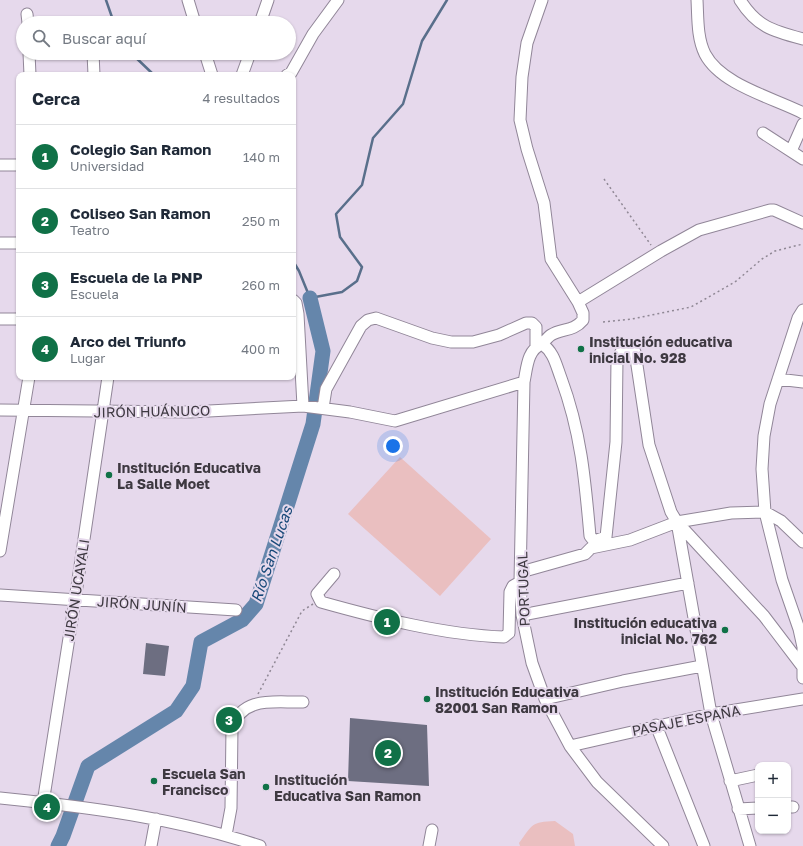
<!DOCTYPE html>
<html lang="es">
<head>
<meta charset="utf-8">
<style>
  :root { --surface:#fff; --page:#f6f6f7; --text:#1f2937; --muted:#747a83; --line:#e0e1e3; --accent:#107147 }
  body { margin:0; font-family:"Golos Text",sans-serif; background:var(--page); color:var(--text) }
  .controls { position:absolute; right:12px; bottom:12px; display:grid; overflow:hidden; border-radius:8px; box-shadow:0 1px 3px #0004 }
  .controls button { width:36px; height:36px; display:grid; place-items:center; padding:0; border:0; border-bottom:1px solid var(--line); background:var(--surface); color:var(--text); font:20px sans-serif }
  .you { position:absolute; left:393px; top:446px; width:14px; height:14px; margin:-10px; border:3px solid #fff; border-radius:50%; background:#1a73e8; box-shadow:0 0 0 6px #1a73e833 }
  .badge { display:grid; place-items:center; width:26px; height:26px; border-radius:50%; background:var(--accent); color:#fff; font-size:13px; font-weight:700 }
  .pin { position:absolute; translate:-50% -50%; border:2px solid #fff; box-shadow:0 1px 4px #0006 }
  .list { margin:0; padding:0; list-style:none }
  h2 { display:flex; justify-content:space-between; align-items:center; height:52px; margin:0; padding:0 16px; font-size:17px }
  h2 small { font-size:13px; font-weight:400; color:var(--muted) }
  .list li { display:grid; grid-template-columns:26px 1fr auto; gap:12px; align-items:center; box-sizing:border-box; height:64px; padding:0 16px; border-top:1px solid var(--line) }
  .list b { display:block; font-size:15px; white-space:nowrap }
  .list p { margin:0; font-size:13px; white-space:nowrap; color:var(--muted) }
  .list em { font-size:13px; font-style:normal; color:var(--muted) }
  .icon { flex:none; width:22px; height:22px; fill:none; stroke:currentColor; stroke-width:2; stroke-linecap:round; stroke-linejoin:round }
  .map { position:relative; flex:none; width:803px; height:846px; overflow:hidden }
  .search { position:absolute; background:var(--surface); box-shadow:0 1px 3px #0004; left:16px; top:16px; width:280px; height:44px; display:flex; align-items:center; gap:10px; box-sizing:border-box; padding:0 14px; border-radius:22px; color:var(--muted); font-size:15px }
  .panel { position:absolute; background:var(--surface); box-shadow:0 1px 3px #0004; left:16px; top:72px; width:280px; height:308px; border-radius:8px }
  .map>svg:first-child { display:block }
</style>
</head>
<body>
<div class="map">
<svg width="803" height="846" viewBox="0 0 803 846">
  <rect width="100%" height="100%" fill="#e6d9ec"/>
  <!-- green -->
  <path fill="#eabfc0" d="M400,457L491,539L440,596L348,514Z
    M555,821L573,834L575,846H520L519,843C533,824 531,822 555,821Z"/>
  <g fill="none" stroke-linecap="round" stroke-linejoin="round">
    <!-- stream -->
    <path stroke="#596f8b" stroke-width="2.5" d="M106,0L114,23
      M131,53L154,75
      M293,261L299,271L310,298L342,292L357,281L362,267L340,237L336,214L362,185L373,138L403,104L422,41L447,0"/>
    <!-- river -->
    <path stroke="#6586ab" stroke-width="15" d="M58,846L63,836L88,766L176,711L193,686L201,642L242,620L256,604L313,424L323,351L310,298"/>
  </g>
  <!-- building -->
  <path fill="#6d6e81" d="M146,643L169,646L165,676L143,674Z
    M350,718L427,725L429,786L348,781Z"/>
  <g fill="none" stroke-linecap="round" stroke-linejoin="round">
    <defs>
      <path id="minor" d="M188,0L195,23
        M697,0C698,18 697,38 705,54C721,85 774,98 803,113
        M740,0C757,27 773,31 803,39
        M27,14L28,23
        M260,23L268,0
        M29,53L30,75
        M93,53L94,75
        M205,53L212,75
        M242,75L250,53
        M287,75L291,73L313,34L338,0
        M763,133L803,159
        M791,151L803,124
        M0,165H19
        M0,243H19
        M293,300L296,303L298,314L303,406
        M578,302L661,251L699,230L770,210H774L803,223
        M803,310L798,318L770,404L764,436L762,469L765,512L782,580L799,629L803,647V678
        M0,319H19
        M542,344C545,341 548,337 551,335C562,328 573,332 583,320V313L578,302L551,259L544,203L527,149L520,120L522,77L527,43L542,0
        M778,379L803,382
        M323,408L326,389L361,326L368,320L376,318L432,338L451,342H473L499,335L526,323H532L536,327V347
        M0,410L190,412L303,406L350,412L395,421L524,382
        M677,522L764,616L802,666
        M0,551L29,377
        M521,572L585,554L591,548L630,540L677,522L731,513L765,512L781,521L803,542
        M334,574L317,594L321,602C378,618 445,635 504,637L509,633L510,592L513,586L520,582
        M0,595L236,610
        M522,615L688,583
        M545,699L623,681L702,666
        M656,725L704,846
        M570,746L711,714L803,699
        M730,781L758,775
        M0,798C88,807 176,818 260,846
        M43,803L75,600L108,377
        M788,807H793
        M738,809L758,808
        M226,835L231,808L232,727C244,695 275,703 303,702
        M151,846L156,819
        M429,846L432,830
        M663,846L597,782L570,746L545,699L532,663L522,615L520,582L524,382C527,368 527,350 542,344C554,352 556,365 561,378C581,432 585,479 590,536L594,541L606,537L616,442L617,359L624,347L630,348L635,352L649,445L671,512L677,522L711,714L750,846"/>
    </defs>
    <!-- minor casing -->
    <use href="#minor" stroke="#918698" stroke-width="13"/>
    <!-- path -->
    <path stroke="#8f8794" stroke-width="1.5" stroke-dasharray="2 3" stroke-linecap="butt" d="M604,179L651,245
      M603,322L632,319L691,307L735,282L762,259L775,251L803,244
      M258,694L302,611L313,604"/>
    <!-- minor -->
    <use href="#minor" stroke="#fff" stroke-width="11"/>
  </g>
  <!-- markers -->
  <g fill="#107147" stroke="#e6d9ec" stroke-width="1.5">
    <circle cx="581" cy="349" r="4"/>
    <circle cx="109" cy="475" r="4"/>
    <circle cx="725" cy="630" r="4"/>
    <circle cx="427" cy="699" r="4"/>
    <circle cx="154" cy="781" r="4"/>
    <circle cx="266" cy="787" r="4"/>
  </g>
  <g text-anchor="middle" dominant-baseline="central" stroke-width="4" stroke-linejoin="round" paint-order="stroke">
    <!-- poi labels -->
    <g font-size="14" font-weight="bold" fill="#3e3941" stroke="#e6d9ec" text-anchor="start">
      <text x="589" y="341">Institución educativa<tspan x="589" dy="16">inicial No. 928</tspan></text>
      <text x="117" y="467">Institución Educativa<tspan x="117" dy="16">La Salle Moet</tspan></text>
      <text x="717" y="622" text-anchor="end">Institución educativa<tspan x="717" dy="16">inicial No. 762</tspan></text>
      <text x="435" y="691">Institución Educativa<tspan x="435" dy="16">82001 San Ramon</tspan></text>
      <text x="162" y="773">Escuela San<tspan x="162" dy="16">Francisco</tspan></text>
      <text x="274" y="779">Institución<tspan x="274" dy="16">Educativa San Ramon</tspan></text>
    </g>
    <!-- street labels -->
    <g font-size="14" fill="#3e3941" stroke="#e6d9ec">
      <text transform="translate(152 411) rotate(-1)">JIRÓN HUÁNUCO</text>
      <text transform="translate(523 589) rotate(-92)">PORTUGAL</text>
      <text transform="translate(76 590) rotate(-81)">JIRÓN UCAYALI</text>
      <text transform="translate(142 604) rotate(4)">JIRÓN JUNÍN</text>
      <text transform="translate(686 720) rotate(-11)">PASAJE ESPAÑA</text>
    </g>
    <!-- water labels -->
    <g font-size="15" font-style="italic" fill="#174878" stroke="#e6d9ec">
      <text transform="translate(271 554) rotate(-71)">Río San Lucas</text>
    </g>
  </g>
</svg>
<div class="controls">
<button>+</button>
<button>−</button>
</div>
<div class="you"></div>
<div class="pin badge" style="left:387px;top:622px">1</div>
<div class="pin badge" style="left:388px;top:753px">2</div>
<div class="pin badge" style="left:229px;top:720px">3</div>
<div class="pin badge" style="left:47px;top:807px">4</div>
<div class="search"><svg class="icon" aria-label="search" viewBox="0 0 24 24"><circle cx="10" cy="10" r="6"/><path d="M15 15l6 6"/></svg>Buscar aquí</div>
<section class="panel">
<h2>Cerca<small>4 resultados</small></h2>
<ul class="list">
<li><span class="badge">1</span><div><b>Colegio San Ramon</b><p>Universidad</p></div><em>140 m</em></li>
<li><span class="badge">2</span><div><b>Coliseo San Ramon</b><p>Teatro</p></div><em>250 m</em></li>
<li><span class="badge">3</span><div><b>Escuela de la PNP</b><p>Escuela</p></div><em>260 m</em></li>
<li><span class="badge">4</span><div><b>Arco del Triunfo</b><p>Lugar</p></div><em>400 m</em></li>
</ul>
</section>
</div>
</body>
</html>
